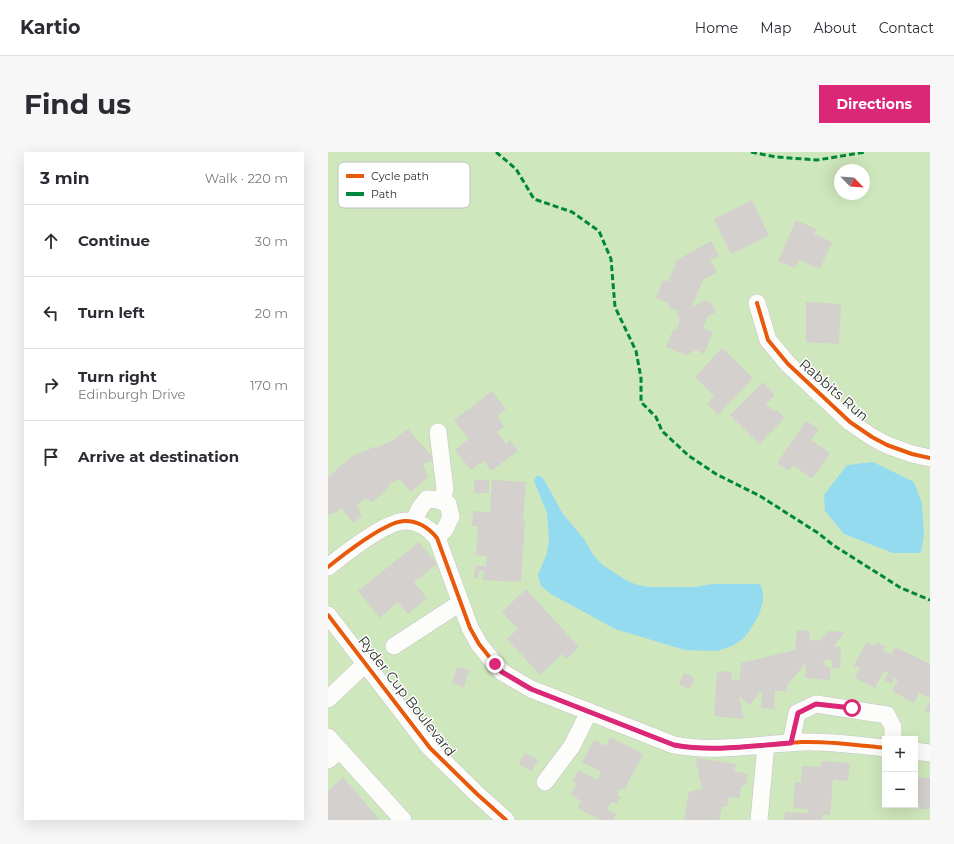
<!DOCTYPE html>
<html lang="en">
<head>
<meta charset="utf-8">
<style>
  :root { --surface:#fff; --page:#f7f7f7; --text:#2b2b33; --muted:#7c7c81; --line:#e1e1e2; --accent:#db2777 }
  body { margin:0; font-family:Montserrat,sans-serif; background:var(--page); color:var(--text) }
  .controls { position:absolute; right:12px; bottom:12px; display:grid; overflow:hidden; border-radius:0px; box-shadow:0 4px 16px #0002 }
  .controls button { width:36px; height:36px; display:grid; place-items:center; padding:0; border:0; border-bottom:1px solid var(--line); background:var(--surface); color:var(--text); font:20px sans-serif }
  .compass { position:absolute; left:506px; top:12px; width:36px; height:36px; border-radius:50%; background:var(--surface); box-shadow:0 4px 16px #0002; rotate:115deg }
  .stop { position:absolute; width:12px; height:12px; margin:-9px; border:3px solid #db2777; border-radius:50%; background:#fff }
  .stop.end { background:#db2777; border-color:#fff; box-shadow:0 1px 4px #0008 }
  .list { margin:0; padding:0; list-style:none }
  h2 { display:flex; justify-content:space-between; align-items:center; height:52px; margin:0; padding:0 16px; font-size:17px }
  h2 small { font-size:13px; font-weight:400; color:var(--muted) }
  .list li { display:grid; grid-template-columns:26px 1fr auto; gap:12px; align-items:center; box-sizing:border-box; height:72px; padding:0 16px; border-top:1px solid var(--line) }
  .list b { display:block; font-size:15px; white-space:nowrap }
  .list p { margin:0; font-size:13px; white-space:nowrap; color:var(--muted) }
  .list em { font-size:13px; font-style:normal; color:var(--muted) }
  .icon { flex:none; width:22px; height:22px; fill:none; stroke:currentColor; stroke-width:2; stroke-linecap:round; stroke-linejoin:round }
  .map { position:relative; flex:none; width:602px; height:668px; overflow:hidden; border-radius:0px }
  header { display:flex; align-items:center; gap:24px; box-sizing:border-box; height:56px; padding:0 20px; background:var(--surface); border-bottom:1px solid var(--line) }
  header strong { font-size:19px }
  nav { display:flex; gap:22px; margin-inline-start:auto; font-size:14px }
  .intro { display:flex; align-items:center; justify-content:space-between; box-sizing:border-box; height:96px; padding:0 24px }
  h1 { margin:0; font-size:28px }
  .button { padding:10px 18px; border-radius:0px; background:var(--accent); color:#fff; font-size:14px; font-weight:700 }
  main { display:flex; gap:24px; padding:0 24px }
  aside { flex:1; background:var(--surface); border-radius:0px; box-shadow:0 4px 16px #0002 }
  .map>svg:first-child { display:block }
</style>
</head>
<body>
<header>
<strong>Kartio</strong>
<nav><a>Home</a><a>Map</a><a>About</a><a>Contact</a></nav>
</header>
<div class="intro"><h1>Find us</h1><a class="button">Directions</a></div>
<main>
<aside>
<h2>3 min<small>Walk · 220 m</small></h2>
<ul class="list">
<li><svg class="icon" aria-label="ahead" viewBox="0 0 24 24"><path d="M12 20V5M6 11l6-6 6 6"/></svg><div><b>Continue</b></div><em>30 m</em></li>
<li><svg class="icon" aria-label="left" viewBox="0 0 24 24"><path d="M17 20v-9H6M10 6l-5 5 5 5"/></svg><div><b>Turn left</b></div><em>20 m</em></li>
<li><svg class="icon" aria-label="right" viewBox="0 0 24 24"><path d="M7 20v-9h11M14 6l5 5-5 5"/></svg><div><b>Turn right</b><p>Edinburgh Drive</p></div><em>170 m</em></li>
<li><svg class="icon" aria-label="arrive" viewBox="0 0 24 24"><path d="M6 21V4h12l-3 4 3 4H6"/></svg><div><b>Arrive at destination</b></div></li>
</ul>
</aside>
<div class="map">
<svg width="602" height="668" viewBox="0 0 602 668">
  <rect width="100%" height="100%" fill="#ece8e4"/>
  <!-- green -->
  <path fill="#cfe7bc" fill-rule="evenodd" d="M0,0H602V668H0ZM512,18H536V42H512ZM557,587H587V653H557Z"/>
  <!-- water -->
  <path fill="#95dbef" d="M545,310L586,330L594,351L596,383L593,401H565L516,382L497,359L496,343L519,313Z
    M209,323L215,326L235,362L256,387L266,404L276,414L298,428L309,433L320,435H368L384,432H432L435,440V449L431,463L422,478L415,487L404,494L389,499L357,498L287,477L223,442L213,434L210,423L219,401L221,387L219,361L206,329Z"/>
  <!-- building -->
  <path fill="#d3d0cd" d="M424,48L441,84L403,102L386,67Z
    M468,68L488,77L486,82L504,90L492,117L471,108L467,116L450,109Z
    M383,89L391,104L382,108L389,120L375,128L363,156L377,148L382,150L388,160L380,164L375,176L385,180L376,202L368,198L358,203L338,195L345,178L349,177L352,168L349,162L350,159L342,156L339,150L328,146L335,128L340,130L349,108Z
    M478,150L513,152L511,192L478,190Z
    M394,196L425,226L390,263L379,252L386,244L367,225Z
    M435,230L447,243L438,252L447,260L449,258L457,266L431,292L402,263Z
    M164,239L178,257L169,264L176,275L169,280L178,292L182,288L190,299L163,319L156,309L143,318L127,298L141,287L126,268Z
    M478,269L491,277L483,288L502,301L484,327L465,313L461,319L449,311Z
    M80,277L107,308L95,312L100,325L83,340L72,327L60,332L61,335L45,350L37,346L29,353L34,364L25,371L13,356L9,360L0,363V325L24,304L42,297L45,294L47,296L64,289Z
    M146,328H161V341H146Z
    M164,328L198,330L195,369H197L193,430L155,428L156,419H151L150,426H146L147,414H158L159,404L148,403L150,374H144L145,359L162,360Z
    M91,390L109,412L86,430L99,446L80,462L70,450L52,466L30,439Z
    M198,437L251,495L239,507L234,502L212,523L179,487L190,477L174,460Z
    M469,478L482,479L481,488L491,489L500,479L517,480L506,494L513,495L512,516H505L503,507L494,510L503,517L502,528L477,526L478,510L459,534V539H447L446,557L433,556L434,538L422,553L411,544L416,567L386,564L389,519L404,520L403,527L412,528L413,511L467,498Z
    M538,490L547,494L549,490L557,495L555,498L563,502L567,495L602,512V546L591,541L586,551L564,539L570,528L566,526L563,532L556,528L560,521L556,519L547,536L527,526L532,516L526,514Z
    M129,515L141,518L136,535L124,531Z
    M356,521L367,526L361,537L351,532Z
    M602,550V561L597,559Z
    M282,585L315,602L296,638L293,636L289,643L293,645L289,652L283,650L279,658L288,662L285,668H272L250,656L253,649L243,643L249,632L244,630L251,618L269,628L273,620L254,610L266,588L278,594Z
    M197,601L210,608L204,619L191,612Z
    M369,606L408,612L407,617L405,619L420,622L418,633L413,634L411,646L400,645L399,654L394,655L391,668H356L361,640L374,637L368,611Z
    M494,609L522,611L520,629L505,628L502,663L495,662L494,668H456L457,660L480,661V657L465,656L467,630L473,631L474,614L493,615Z
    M15,625L52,668H0V639Z
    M590,626H602V657H591V652L587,641V638L590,637Z"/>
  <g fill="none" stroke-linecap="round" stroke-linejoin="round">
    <defs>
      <path id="minor" d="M429,151L440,188L460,212L522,270L544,285L559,293L584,302L602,306
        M110,280L117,337L114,349
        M85,370L92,356L99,347L110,348L120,352L123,365L117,377L109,386
        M0,415C15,403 58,369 77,369C91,369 101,376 109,386L142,476L151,492L167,512L174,520L203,537L346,593C388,601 431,592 474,590C502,589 529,593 557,596
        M0,463L102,596L149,642L178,668
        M66,494L132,451
        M0,547L38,511
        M0,585L75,668
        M463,591L469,561L488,552L559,563L565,575V587
        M587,599L602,601
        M0,608L12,598
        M217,630L244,594L261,560
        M431,668L438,593"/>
    </defs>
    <!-- minor casing -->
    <use href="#minor" stroke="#c5c4c5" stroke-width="18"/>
    <!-- minor -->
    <use href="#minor" stroke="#fcfcfb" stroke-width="17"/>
    <!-- quiet -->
    <path stroke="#00873e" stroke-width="3" stroke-dasharray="6 3" stroke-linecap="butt" d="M168,0L188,17L206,47L244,60L271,79L283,107L287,155L308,199L313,226V250L328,265L334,279L361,304L388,322L432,344L490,381L505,393L573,436L602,448
      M423,0L448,5L489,8L538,0"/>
    <defs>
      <path id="cycleway" d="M429,151L440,188L460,212L522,270L544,285L559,293L584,302L602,306
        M0,415C15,403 58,369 77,369C91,369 101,376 109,386L142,476L151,492L167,512L174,520L203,537L346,593C388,601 431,592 474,590C502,589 529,593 557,596
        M0,463L102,596L149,642L178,668"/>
    </defs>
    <!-- cycleway casing -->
    <use href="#cycleway" stroke="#fff" stroke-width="6"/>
    <!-- cycleway -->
    <use href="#cycleway" stroke="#e8590c" stroke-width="4"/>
  </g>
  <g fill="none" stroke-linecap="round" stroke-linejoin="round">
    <!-- route -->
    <path stroke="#db2777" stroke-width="5" d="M167,512L174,520L203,537L346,593C384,600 424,594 463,591L470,561L488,552L524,556"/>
  </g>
  <g text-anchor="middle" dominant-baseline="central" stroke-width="3" stroke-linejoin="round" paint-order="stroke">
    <!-- street labels -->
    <g font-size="14" fill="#2e2e2e" stroke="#fff">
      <text transform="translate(506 238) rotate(41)">Rabbits Run</text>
      <text transform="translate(79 544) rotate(52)">Ryder Cup Boulevard</text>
    </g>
  </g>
  <!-- legend -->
  <rect x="10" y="10" width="132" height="46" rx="6" fill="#fff" stroke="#c0c0c0" stroke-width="1"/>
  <rect x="18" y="22" width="18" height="4" fill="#e8590c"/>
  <rect x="18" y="40" width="18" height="4" fill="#00873e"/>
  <g font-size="11" fill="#2e2e2e">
    <text x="43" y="28">Cycle path</text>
    <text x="43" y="46">Path</text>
  </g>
</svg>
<div class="controls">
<button>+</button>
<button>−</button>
</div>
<svg class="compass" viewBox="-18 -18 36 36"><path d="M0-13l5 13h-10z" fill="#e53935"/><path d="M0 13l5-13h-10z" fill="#7c7c81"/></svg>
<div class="stop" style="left:524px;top:556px"></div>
<div class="stop end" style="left:167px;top:512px"></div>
</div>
</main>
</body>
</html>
